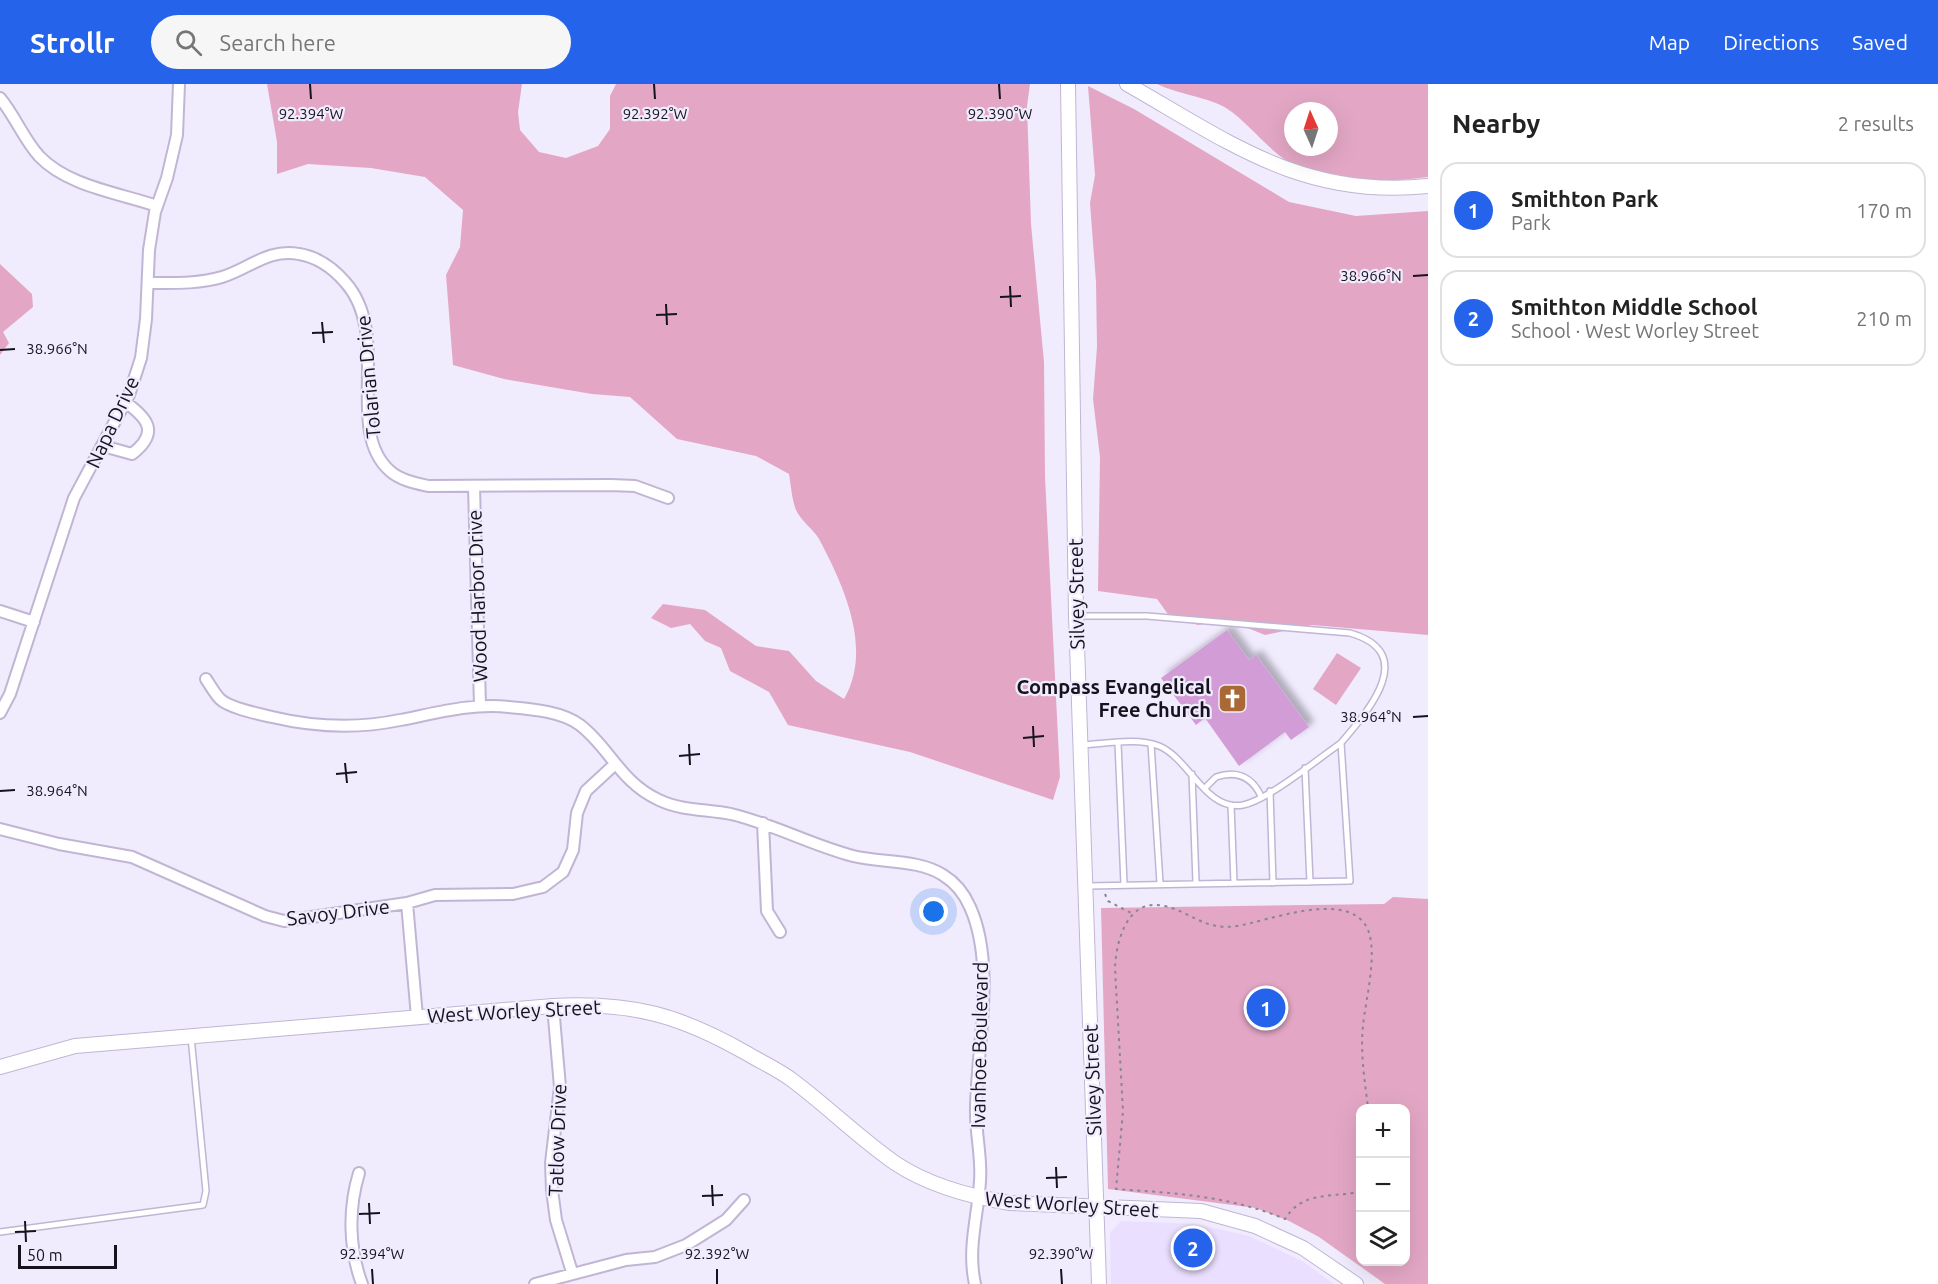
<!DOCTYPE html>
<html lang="en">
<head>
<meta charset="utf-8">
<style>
  :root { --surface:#fff; --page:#f6f6f6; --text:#222; --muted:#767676; --line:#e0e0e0; --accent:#2563eb }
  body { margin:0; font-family:Ubuntu,sans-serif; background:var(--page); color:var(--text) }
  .controls { position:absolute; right:18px; bottom:18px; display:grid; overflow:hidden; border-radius:12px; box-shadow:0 6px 24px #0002 }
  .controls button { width:54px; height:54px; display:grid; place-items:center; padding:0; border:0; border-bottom:2px solid var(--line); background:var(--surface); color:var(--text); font:30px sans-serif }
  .compass { position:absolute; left:1284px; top:18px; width:54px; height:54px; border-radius:50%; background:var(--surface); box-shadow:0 6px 24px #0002; rotate:357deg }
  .scale { position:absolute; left:18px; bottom:15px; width:99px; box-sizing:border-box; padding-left:6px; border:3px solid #17131e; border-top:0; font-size:16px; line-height:21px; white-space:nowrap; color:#17131e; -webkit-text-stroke:4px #f1ebfe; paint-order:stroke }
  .you { position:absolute; left:934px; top:828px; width:21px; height:21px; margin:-15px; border:4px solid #fff; border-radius:50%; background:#1a73e8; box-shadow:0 0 0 9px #1a73e833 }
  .badge { display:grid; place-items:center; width:39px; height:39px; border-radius:50%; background:var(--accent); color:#fff; font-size:20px; font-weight:700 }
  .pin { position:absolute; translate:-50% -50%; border:3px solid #fff; box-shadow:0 2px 6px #0006 }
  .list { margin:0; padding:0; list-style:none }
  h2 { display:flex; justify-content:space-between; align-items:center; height:78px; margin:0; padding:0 24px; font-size:26px }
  h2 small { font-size:20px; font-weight:400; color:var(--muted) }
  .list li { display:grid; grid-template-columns:39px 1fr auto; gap:18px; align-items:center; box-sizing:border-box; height:96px; margin:0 12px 12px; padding:0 12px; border:2px solid var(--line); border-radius:18px }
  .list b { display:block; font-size:22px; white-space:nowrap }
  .list p { margin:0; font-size:20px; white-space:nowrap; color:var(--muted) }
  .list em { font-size:20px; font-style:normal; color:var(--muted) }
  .icon { flex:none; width:33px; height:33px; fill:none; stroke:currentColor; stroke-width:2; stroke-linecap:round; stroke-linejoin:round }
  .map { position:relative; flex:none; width:1428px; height:1200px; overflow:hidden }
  header { display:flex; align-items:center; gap:36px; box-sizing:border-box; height:84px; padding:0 30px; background:var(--accent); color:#fff }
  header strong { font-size:28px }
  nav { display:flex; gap:33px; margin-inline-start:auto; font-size:21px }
  .search { width:420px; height:54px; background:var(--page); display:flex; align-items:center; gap:15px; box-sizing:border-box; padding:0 21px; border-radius:33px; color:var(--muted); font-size:22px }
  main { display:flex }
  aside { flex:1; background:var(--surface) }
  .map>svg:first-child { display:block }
</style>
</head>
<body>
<header>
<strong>Strollr</strong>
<div class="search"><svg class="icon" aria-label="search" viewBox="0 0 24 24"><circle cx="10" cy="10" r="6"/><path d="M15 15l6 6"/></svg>Search here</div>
<nav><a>Map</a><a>Directions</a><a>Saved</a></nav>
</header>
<main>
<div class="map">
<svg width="1428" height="1200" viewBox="0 0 1428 1200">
  <defs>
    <filter id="shadow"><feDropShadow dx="5.5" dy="-5.5" stdDeviation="3" flood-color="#0004"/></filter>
  </defs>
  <rect width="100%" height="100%" fill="#f1ebfe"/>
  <!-- built -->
  <path fill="#eadffe" d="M1121,1137L1196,1140L1249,1152L1302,1177L1334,1200H1111L1110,1149Z"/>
  <!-- green -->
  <path fill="#e3a7c5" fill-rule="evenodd" d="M267,0H522L518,28L520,46L539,68L566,74L598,62L610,45V12L616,0H1030L1027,22L1031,140L1044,278L1045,393L1060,693L1053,716L910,668L788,641L769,608L730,587L721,564L705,557L690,540L671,544L651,534L663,520L705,526L756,562L789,567L816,597L844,615C873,565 844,502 819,455C813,445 801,437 796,426C792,416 791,402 789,390L756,372L677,355L630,313L592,310L504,295L453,281L446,191L460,163L463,126L425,93L371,84L308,80L277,90V58Z
    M1157,0H1428V93C1383,99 1330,101 1289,78C1269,67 1248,38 1226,24C1211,14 1177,10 1157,0ZM1293,27H1329V63H1293Z
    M1088,2L1134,25L1289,118L1356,132L1428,127V551L1312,541L1265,551L1228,536L1198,541L1170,533L1157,515L1098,507L1100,373L1093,315L1097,263L1096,198L1090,119L1095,91Z
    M0,180L32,210L33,223L3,248L9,259L0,271Z
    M1337,569L1361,584L1336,621L1313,605Z
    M1393,813L1428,815V1200H1385L1319,1153L1289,1137L1256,1124L1108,1105L1101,824L1384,820ZM1406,1024V1178H1360V1024Z"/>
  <!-- building -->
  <path fill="#d29dd6" filter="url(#shadow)" d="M1227,546L1249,576L1256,571L1309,643L1291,656L1285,648L1239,682L1205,634L1196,641L1161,594Z"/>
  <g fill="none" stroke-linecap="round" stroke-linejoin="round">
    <defs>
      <path id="service" d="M1076,532H1147L1350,549C1419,569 1369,626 1341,659
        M1118,659L1124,800
        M1151,660L1160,799
        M1081,661C1104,660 1137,653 1159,662C1189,674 1206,728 1243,721C1268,716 1318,675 1341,659L1350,797L1088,802
        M1305,684L1310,798
        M1192,690L1196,798
        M1205,704L1216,693C1237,686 1252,693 1261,712
        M1270,707L1273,799
        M1231,721L1234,799
        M0,1148L203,1121L206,1107L191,953"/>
      <path id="minor" d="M0,14C15,32 23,54 39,72C67,102 119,109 157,122
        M149,199C172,199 199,200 222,193C249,185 268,164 299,170C317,173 333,184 345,198C393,251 343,346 390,387C400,396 415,399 428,402L611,401L635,402L668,414
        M103,362L132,370C159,349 149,335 125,318
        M474,403L480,621
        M0,527L34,538
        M206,595C210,601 215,610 220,615C229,624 259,630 272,633C314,643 357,645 400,636C437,629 470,619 509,623C530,625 562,627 580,641C610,664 620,698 659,716C682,727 707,725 731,730C773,740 811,761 853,772C881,779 918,775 943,791C956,799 964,809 970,823C996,880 977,962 976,1024C975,1048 982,1072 980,1097C978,1132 967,1164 975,1200
        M0,629L10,610L74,414L129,311L141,274L146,235L149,166L155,128L167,94L177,51L179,0
        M763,739L767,827L780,848
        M0,745L59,760L132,773L265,832L284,837L407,819L435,811L513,810L543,803L563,788L573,766L577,729L586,707L614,681
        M407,819L417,933
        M553,922L560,1003L551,1079L552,1106L556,1136L572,1188
        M359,1089C348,1125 349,1165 362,1200
        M535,1200L626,1176L655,1173L686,1161L726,1136L744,1116"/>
      <path id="tertiary" d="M1068,0L1076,532L1099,1200
        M1127,0C1229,58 1303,115 1428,102
        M0,983L75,962L553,922C633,918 680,931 748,970C763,979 779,986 792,996C827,1022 859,1054 895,1079C928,1101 972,1113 1010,1119L1201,1127L1255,1142L1303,1164L1356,1200"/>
    </defs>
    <!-- service casing -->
    <use href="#service" stroke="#c0b6d4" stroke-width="8"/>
    <!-- minor casing -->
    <use href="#minor" stroke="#c0b6d4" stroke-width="14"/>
    <!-- tertiary casing -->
    <use href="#tertiary" stroke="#c0b6d4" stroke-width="16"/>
    <!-- path -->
    <path stroke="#8a8594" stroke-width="2" stroke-dasharray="3 4.5" stroke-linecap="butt" d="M1105,810L1108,817L1133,830
      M1360,1105L1353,1109C1326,1113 1301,1109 1285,1135C1230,1112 1175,1109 1116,1105L1123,1027L1115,884C1116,858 1127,813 1164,822C1192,828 1204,847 1237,842C1268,837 1340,808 1364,839C1381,860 1365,917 1363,942C1360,969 1365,998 1368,1024"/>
    <!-- service -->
    <use href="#service" stroke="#fff" stroke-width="5"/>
    <!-- minor -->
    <use href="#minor" stroke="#fff" stroke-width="10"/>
    <!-- tertiary -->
    <use href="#tertiary" stroke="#fff" stroke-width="14"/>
  </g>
  <!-- ticks -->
  <path fill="none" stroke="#17131e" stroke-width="2" d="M310,0L311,15M654,0L655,15M999,0L1000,15M1413,192L1428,191M1010,202L1011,223M1000,213L1021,212M666,220L667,241M656,231L677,230M322,238L324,259M312,249L333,248M0,266L15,265M1413,633L1428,632M1033,642L1034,663M1023,654L1044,652M689,660L690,681M679,672L700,670M345,679L347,699M336,690L357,688M0,707L15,706M1056,1083L1057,1104M1046,1094L1067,1093M712,1101L713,1122M702,1112L723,1111M369,1119L370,1140M359,1130L380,1129M25,1137L26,1158M15,1148L36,1147M372,1185L373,1200M717,1185V1200M1061,1185L1062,1200"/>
  <!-- icons -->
  <defs>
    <symbol id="church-square" viewBox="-11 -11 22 22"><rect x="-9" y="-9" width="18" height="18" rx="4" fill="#aa6934" stroke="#f1ebfe"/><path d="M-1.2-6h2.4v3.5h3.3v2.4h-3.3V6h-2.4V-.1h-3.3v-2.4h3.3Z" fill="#fff"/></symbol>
  </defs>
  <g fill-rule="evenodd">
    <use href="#church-square" x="1216" y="598" width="33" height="33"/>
  </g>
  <g text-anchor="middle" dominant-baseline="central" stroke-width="4.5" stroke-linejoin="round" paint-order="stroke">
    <!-- street labels -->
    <g font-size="20" fill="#17131e" stroke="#f1ebfe">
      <text transform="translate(368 293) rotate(-95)">Tolarian Drive</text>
      <text transform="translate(112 338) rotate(-65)">Napa Drive</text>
      <text transform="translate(1076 510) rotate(-91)">Silvey Street</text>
      <text transform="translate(477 512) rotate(-92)">Wood Harbor Drive</text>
      <text transform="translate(338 828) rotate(-7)">Savoy Drive</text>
      <text transform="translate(514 927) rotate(-3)">West Worley Street</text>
      <text transform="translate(979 961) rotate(-89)">Ivanhoe Boulevard</text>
      <text transform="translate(1092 996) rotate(-92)">Silvey Street</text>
      <text transform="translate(557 1056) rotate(-88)">Tatlow Drive</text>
      <text transform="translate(1072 1120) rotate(4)">West Worley Street</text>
    </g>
    <!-- poi labels -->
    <g font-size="20" font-weight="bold" fill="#17131e" stroke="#f1ebfe" text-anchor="end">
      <text x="1211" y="602">Compass Evangelical<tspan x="1211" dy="23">Free Church</tspan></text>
    </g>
  </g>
  <g font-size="15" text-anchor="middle" fill="#17131e" stroke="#f1ebfe" stroke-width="4.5" stroke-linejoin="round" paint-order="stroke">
    <text x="311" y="35">92.394°W</text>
    <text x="655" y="35">92.392°W</text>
    <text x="1000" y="35">92.390°W</text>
    <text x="1371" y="197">38.966°N</text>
    <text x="57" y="270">38.966°N</text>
    <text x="1371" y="638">38.964°N</text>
    <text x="57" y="712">38.964°N</text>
    <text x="372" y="1175">92.394°W</text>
    <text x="717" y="1175">92.392°W</text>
    <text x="1061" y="1175">92.390°W</text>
  </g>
</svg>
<div class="controls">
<button>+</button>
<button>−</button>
<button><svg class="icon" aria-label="layers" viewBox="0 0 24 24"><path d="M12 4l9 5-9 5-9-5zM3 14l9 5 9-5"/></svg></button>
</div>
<svg class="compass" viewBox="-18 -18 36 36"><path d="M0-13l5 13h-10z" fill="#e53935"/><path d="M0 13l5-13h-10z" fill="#767676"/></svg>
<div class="scale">50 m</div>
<div class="you"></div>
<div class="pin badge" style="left:1266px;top:924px">1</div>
<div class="pin badge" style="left:1193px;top:1164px">2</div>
</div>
<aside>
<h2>Nearby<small>2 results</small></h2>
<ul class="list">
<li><span class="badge">1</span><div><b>Smithton Park</b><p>Park</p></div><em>170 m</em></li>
<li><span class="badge">2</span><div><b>Smithton Middle School</b><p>School · West Worley Street</p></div><em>210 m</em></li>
</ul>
</aside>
</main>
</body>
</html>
